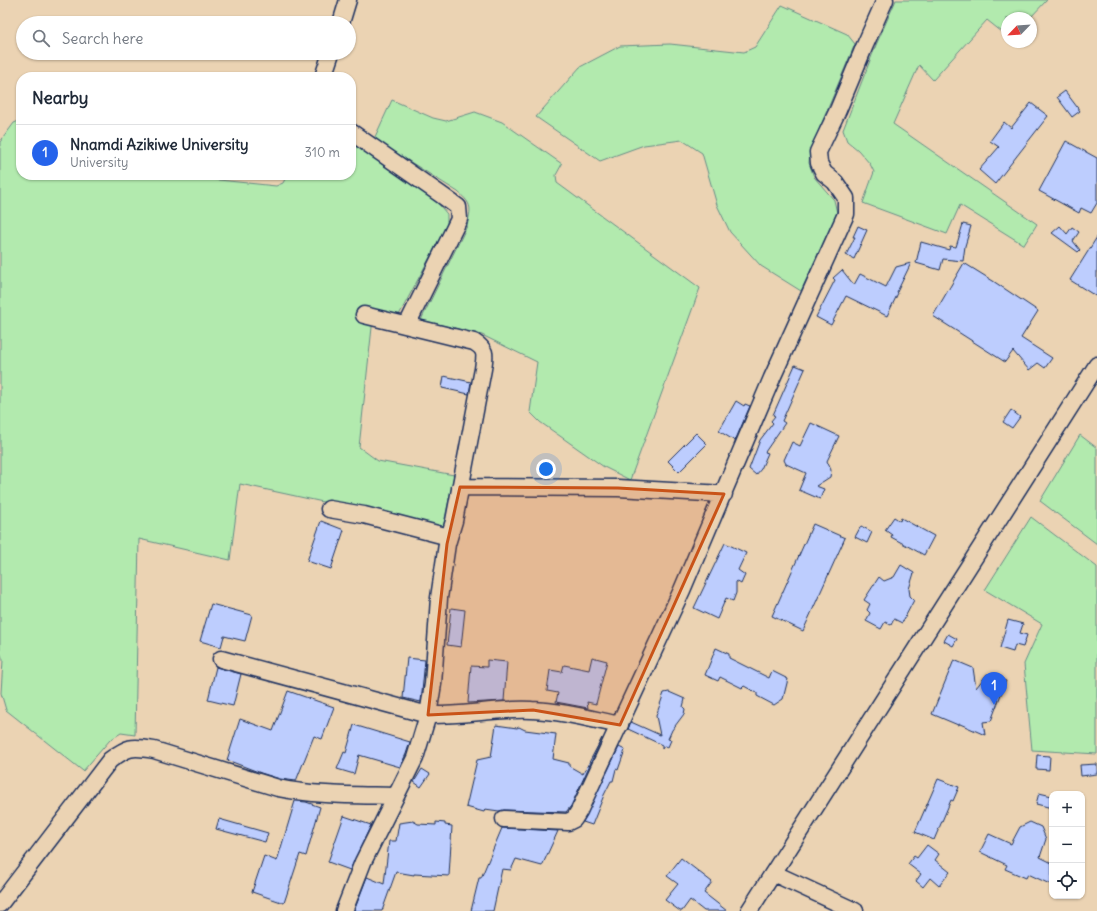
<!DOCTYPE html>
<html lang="en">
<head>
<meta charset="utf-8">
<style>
  :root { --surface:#fff; --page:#f2f2f3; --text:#1f2937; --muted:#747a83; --line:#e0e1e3; --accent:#2563eb }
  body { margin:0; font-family:Delius,sans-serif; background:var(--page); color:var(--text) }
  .controls { position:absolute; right:12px; bottom:12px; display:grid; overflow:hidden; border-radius:8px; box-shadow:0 1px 3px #0004 }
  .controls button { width:36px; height:36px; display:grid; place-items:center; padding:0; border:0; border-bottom:1px solid var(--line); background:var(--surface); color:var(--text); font:20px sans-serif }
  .compass { position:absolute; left:1001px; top:12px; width:36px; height:36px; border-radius:50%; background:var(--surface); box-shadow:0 1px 3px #0004; rotate:245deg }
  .you { position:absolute; left:546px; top:469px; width:14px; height:14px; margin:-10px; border:3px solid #fff; border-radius:50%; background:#1a73e8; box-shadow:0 0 0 6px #1a73e833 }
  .badge { display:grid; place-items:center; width:26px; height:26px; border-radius:50%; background:var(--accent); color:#fff; font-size:13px; font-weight:700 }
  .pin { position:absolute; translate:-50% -33px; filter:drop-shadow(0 1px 2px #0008) }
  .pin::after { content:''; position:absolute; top:21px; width:14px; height:12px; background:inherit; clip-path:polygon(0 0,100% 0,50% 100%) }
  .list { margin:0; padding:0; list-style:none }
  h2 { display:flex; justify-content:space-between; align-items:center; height:52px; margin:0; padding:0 16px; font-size:17px }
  h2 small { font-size:13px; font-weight:400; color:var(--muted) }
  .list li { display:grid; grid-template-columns:26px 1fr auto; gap:12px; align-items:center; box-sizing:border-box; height:56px; padding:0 16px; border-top:1px solid var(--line) }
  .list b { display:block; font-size:15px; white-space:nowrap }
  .list p { margin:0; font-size:13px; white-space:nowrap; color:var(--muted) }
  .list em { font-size:13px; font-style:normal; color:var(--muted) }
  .icon { flex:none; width:22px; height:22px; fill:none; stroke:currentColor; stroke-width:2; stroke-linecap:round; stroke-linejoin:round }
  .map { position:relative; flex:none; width:1097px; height:911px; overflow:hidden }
  .search { position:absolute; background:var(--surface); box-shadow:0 1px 3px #0004; left:16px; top:16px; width:340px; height:44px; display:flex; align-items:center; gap:10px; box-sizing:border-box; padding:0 14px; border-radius:22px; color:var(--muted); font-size:15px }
  .panel { position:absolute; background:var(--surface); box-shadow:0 1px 3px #0004; left:16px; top:72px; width:340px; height:108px; border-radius:16px }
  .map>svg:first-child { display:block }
</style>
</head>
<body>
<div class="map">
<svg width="1097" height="911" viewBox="0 0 1097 911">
  <rect width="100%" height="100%" fill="#ebd3b3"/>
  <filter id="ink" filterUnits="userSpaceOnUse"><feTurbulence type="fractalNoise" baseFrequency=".025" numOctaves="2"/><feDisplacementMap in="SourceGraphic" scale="8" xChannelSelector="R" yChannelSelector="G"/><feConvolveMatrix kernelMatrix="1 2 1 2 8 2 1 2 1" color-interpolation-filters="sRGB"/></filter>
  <g filter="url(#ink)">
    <!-- green -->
    <path fill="#b2eaae" stroke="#668c86" d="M896,0H1047L1030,18H1007V36L987,20L933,80L919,65L893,124L1037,224L1024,245L960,205L947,234L863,203L874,172L870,164L858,150L847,141L843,130L876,45Z
      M782,5L847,34L855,44L810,151L809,163L814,177L834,200L837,213L801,291L761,266L730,232L717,205L702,153L682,140L644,145L600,161L536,117L580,67L620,46L670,44L744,52L755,47Z
      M392,100L433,118L446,121L475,112L502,122L562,164L556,175L557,183L700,288L630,480L604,467L540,422L530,412L537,362L482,335L421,320L467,226C471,208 473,205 458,192L374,139Z
      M21,120V175H171L276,186L283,183L287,175H351V142L436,201L447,214V225L399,315L374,309L359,447L378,461L454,475L443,528L240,484L230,560L139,539L135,735L121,733L110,740L83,771L6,710L1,693L3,660L0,652V142L14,123Z
      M1080,435L1097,448V544L1040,501Z
      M1031,517L1097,567V754L1032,750L1024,664L1042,624L985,590Z"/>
    <!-- building -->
    <path fill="#bdcdfe" stroke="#1b2f5e" d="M1065,91L1080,111L1072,117L1057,97Z
      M1031,103L1048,116L995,184L979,170L999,147L990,141L1004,122L1011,128Z
      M1066,141L1097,158V203L1091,213L1081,208L1079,213L1039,191Z
      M963,224L971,226L965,246L963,261L943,259L940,270L916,263L921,242L949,250L950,246L956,247Z
      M858,226L867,230L854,259L846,255L855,237H853Z
      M1060,226L1067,234L1072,227L1079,232L1073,241L1080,250L1078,252L1052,233Z
      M1097,237V297L1070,280Z
      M911,263L897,292L898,293L887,316L846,296L831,325L816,317L835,280L833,278L842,270L854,285L860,274L886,287L896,267Z
      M964,263L993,281L1038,311L1021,338L1052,358L1045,368L1038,363L1029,370L1013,351L1005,362L933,316Z
      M795,365L805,369L782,421L785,423L765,452L768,453L761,469L756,475L749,469L760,440L773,423L771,421L775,416L773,415Z
      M444,376L471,382L469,394L442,388Z
      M736,401L744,406L745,404L750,406L735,441L719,431Z
      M1011,410L1020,417L1012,428L1003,422Z
      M811,423L839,436L827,461L831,470L830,477L816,486L824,489L820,499L799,490L806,473L786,464L784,460L792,442L800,446Z
      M696,433L707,444L679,472L668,461Z
      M894,517L900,521L901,518L934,536L924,555L891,537L892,535L885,530Z
      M321,521L344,530L331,569L307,561Z
      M813,524L845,538L803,631L772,616Z
      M861,526L872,532L867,543L855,537Z
      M725,543L746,553L738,570L745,575L741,584L736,581V593L733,601L726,598L717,619L694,608Z
      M901,565L914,573L909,589L910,596L914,600L902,623L894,619L891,625L885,622L881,629L866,621L870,613L867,610L870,604L864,600L879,577L884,581L894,577Z
      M211,604L252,615L245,641L224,636L221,647L200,641Z
      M451,608L465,610L461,647L447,645Z
      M1008,620L1023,624L1020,633L1027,635L1023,647L1015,645L1013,652L1000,648Z
      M948,634L957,639L953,646L944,641Z
      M716,648L729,654V658L769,678L772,671L788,679L783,699L774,705L757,696V693L744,686L742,688L720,677L718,681L705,675Z
      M592,657L607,661L596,704L587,702L588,708L556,702L558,693L547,691L550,670L562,672L564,665L589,670Z
      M407,658L425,660L421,702L403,698Z
      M487,660L507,662L504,701L468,703L471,666L487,667Z
      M954,660L973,668L976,688L987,674L1006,681L991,721L983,722L985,735L960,724L958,725L932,714Z
      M216,667L241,674L233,706L208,700Z
      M288,691L334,707L322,739L314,736L296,781L280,779L261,773L227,760L240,719L273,731Z
      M669,692L685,699L683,707L685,709L684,714L672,730L668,739L671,740L668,747L664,746L662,749V745L628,729L631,722L660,735L656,716L664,693Z
      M354,725L410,742L406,754L400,767L359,755L354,774L337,769L344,752L346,753Z
      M496,725L517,728L519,727L525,730L556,734L553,759L569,763V766L583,774L602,738L571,806L566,812L504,810L499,811L485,809L484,812L466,807L477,760L491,757Z
      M619,747L625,750L618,770L616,769L613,781H611L604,795L592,825L583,822Z
      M1037,755L1050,756L1049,770L1036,769Z
      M1097,764V774L1081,776L1080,765Z
      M422,769L430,774L421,787L414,782Z
      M938,779L959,787L953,801L951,800L934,840L915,832Z
      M1039,793L1052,796V808L1036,804Z
      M295,801L306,802L320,807L306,856L300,854L284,903L252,892L264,856L277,861Z
      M344,816L371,825L350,870L328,862Z
      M219,819L268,833L265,842L216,829Z
      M413,821L418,824L436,825V822L445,823V825L452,826L449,876L414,874V875L396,872L382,911H354L367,877L384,884L389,841H396L399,823Z
      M1030,822L1041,827L1046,839L1040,857L1052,863V885L1028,874L1026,878L1005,869L1007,865L980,852L989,834L1011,844L1020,827Z
      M502,828L558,831L542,866L516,859L511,870L502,869L493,911H471L479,878H481Z
      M927,845L939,854L935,860L950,872L939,886L930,878L923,887L916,881L921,874L908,864L914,856L917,858Z
      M681,858L712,882L704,893L727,911H704L690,900L682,911H680L665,900L678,884L667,876Z"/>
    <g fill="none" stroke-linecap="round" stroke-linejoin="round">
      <defs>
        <path id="minor" d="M341,23L348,0
          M323,77L331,53
          M351,132L440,194L458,207L459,219L407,325
          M460,487L618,488L724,494
          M329,509L364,515L449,537
          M221,659L428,715C463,716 498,708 532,710C562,711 591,719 620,725
          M504,819L568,822L574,819L579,811L682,590L772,378L846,214V198L835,182L824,173L819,163L818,152L838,110L865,45L885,0
          M773,873L855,911
          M0,904L110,760C128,747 131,746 154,750L278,788C317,796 356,795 395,796
          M344,911L363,862L415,758L428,715L433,684L439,598L447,544L454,521L483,369C485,355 487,350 474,342L364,315
          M749,911L1097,365"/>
      </defs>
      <!-- minor casing -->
      <use href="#minor" stroke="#1b2f5e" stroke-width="19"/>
      <!-- minor -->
      <use href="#minor" stroke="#ebd3b3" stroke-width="16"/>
    </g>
  </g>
  <!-- marked area -->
  <path fill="#c95318" fill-opacity="0.2" stroke="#c95318" stroke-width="3" stroke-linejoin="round" d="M460,487L618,488L724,494L620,725L533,710L428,715L447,544Z"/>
</svg>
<div class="controls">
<button>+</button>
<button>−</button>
<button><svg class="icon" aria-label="locate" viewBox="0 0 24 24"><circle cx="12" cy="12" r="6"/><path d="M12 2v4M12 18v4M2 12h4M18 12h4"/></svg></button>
</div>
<svg class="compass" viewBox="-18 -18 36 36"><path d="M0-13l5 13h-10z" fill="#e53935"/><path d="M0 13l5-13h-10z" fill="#747a83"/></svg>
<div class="you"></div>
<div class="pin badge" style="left:994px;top:705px">1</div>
<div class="search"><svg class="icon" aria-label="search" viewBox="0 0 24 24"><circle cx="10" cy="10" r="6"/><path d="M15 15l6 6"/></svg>Search here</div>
<section class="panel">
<h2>Nearby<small></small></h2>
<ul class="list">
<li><span class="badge">1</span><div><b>Nnamdi Azikiwe University</b><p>University</p></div><em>310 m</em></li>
</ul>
</section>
</div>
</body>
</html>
